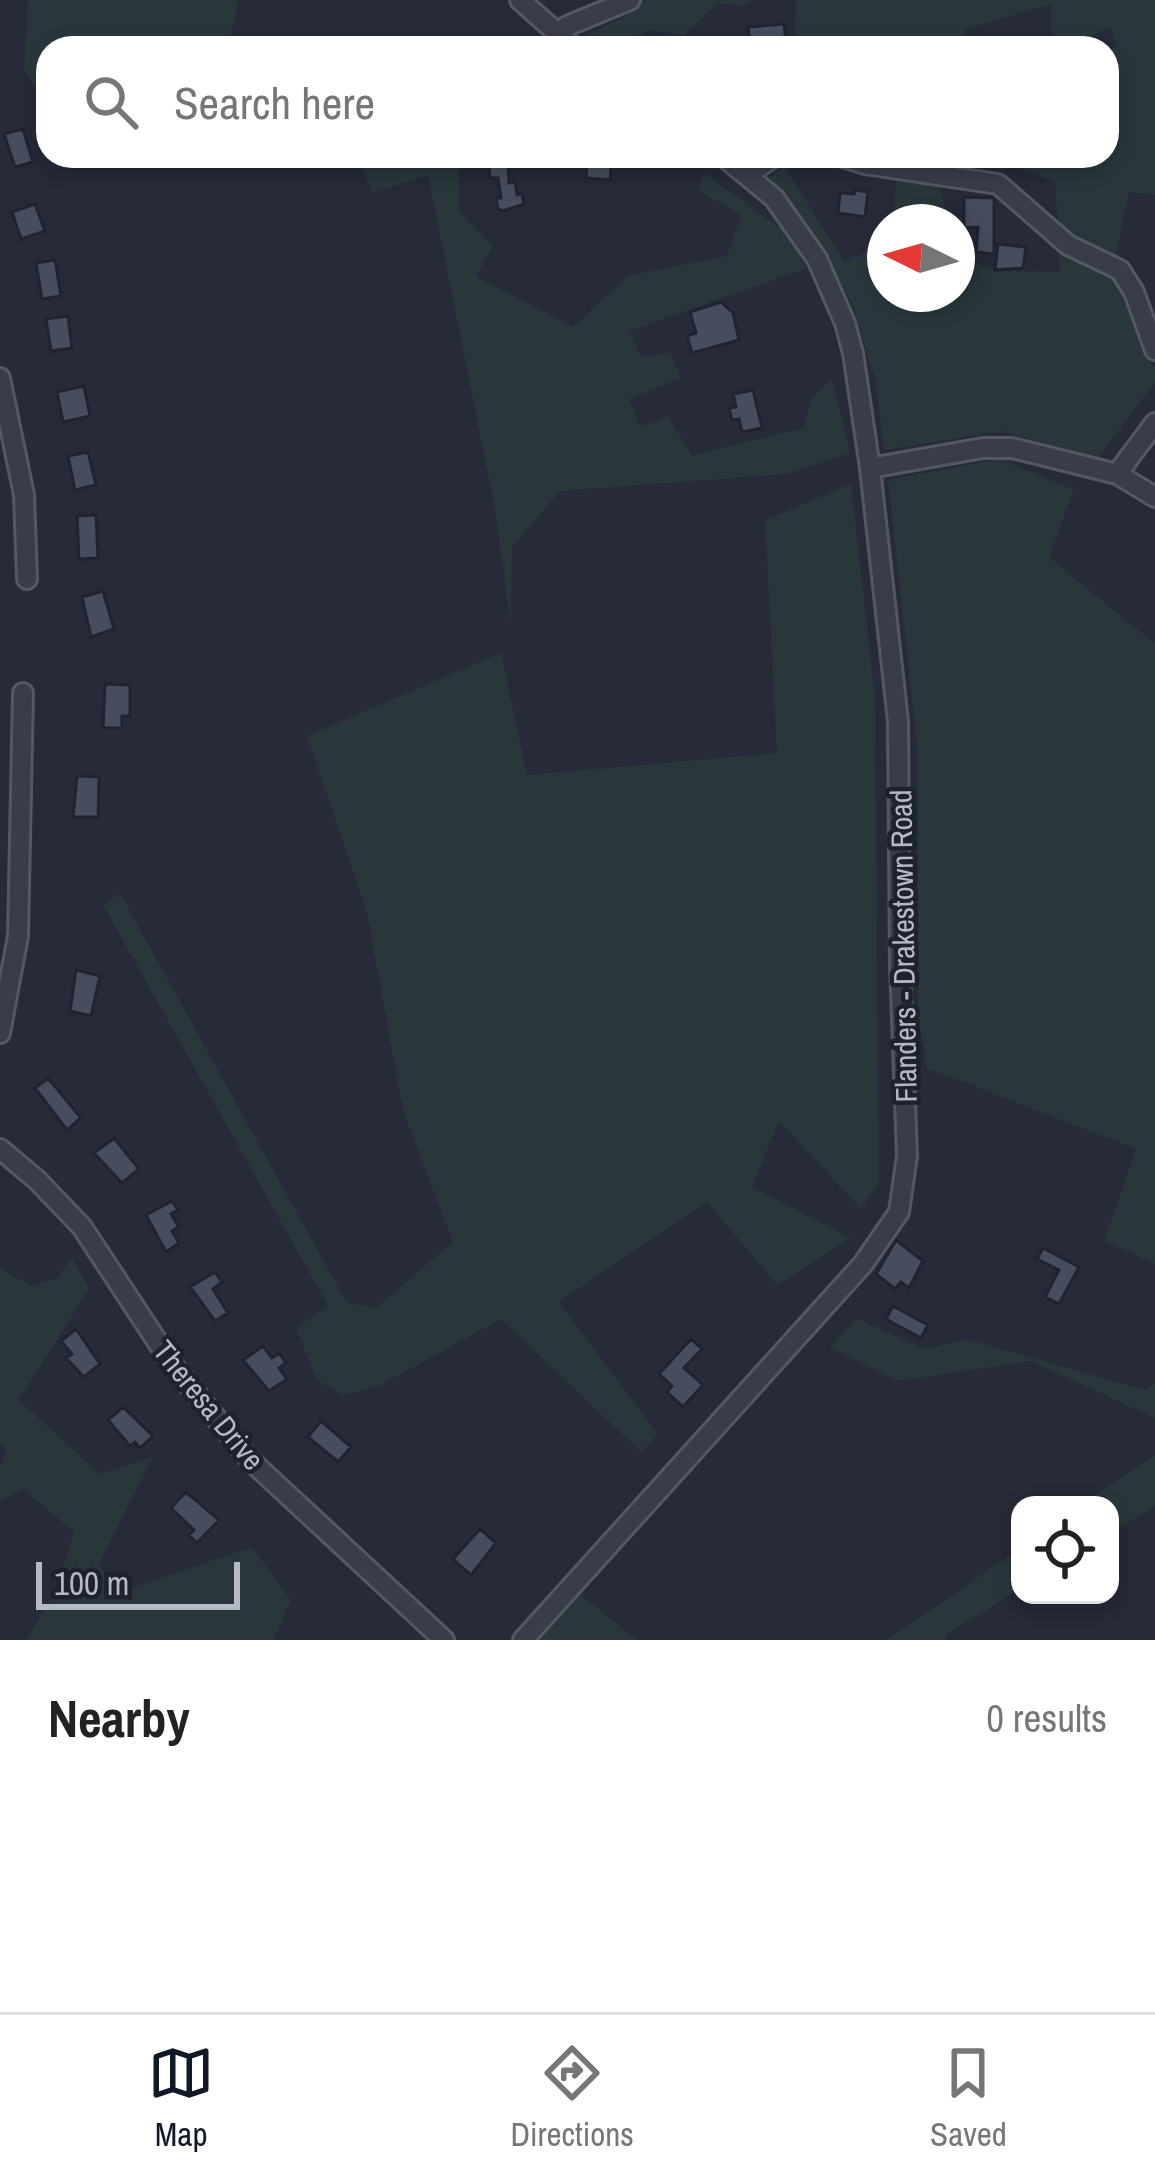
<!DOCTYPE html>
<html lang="en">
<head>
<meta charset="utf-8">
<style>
  :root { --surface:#fff; --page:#f6f6f6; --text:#222; --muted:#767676; --line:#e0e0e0; --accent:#111827 }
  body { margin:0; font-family:"Archivo Narrow",sans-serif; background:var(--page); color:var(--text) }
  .controls { position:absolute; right:36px; bottom:36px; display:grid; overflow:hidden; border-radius:24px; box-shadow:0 6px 18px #0003 }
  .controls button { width:108px; height:108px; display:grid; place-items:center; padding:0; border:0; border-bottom:3px solid var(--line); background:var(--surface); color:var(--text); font:60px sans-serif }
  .compass { position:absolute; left:867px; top:204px; width:108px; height:108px; border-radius:50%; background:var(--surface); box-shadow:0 6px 18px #0003; rotate:275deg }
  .scale { position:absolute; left:36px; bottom:30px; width:204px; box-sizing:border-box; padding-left:12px; border:6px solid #b5b8c5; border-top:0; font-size:33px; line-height:42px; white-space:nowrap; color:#b5b8c5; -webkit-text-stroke:9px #1e222f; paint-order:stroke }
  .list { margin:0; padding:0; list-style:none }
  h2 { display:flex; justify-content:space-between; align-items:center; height:156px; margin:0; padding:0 48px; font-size:51px }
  h2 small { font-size:39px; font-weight:400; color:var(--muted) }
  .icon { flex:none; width:66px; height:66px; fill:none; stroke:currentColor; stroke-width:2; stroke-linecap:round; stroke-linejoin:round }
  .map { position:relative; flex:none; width:1155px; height:1640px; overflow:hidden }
  .search { position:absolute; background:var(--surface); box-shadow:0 6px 18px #0003; left:36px; right:36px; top:36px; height:132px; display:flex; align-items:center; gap:30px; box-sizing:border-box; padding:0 42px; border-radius:36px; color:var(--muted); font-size:45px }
  .sheet { height:372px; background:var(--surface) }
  nav { display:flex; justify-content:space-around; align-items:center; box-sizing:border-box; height:168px; border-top:3px solid var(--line); background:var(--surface); font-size:33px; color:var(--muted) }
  nav a { display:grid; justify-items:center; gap:6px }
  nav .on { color:var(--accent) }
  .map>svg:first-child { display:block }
</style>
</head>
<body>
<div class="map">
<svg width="1155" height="1640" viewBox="0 0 1155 1640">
  <rect width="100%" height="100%" fill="#262a39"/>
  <!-- green -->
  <path fill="#29373b" d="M28,0H238L229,48H48V111L24,69Z
    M643,0H756L742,6L718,3L684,35L649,30L616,48H595L583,37L626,16Z
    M796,0H1155V195L1129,192L1115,259L1058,229L1055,182L1002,161L1007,156H1107V50L1117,47L1110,27L1069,47L1050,31L1051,4L964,30L965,48H795Z
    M358,156H458L459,211L493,246L476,277L574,327L627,276L727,256L741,215L698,190L704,173L784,231L807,268L630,331L641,356L670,353L681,378L629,399L640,427L668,416L692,455L804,428L811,398L832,379L850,453L787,474L560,491L512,547L511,627L494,504L428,175L372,193Z
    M784,166L844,261L885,244V294H957V247L960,258L998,271L1060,272L1059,246C1078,256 1104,264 1118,280C1140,304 1130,347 1155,367V382L1096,460L1002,431L884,450L876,383L852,303L770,177Z
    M896,181L939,184L950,222H893Z
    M1000,459L1074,490L1049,557L1155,644V1264L1104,1241L1136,1149L927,1068L918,1016V755L888,480Z
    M851,484L875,696L879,1182L861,1209L779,1121L752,1187L851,1238L777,1285L707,1202L559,1302L658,1434L641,1452L501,1319L381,1385L342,1396L316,1379L296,1328L328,1306L103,905L120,893L347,1303L376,1308L453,1242L403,1111L367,913L307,736L501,653L527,775L777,753L765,520Z
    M72,1257L89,1289L19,1400L100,1474L153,1457L99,1564L117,1593L252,1547L291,1600L273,1640H26L55,1592L74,1532L23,1489L0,1501V1467L7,1450L0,1444V1268L31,1286L57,1278Z
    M856,1318L924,1349L967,1339L1144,1390L1155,1383V1418L1031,1361L898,1381L830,1347Z
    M1155,1455V1506L1110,1534V1505H1082Z
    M1020,1548V1589L947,1634L945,1640H887Z
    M579,1592L586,1599L637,1640H535Z"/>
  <!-- building -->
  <path fill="#474d5e" stroke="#202431" stroke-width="3" d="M784,24L786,42L750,45L748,27Z
    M23,129L33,162L15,167L4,134Z
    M587,156H612L610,180L586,178Z
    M508,161L509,183L515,182L517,195L522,194L524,204L503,211L498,209L496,198H501L498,178H490L489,162Z
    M855,190L868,192L865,217L838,213L840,193L854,194Z
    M964,197L994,198V254L976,252L978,227L964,228Z
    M35,204L45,231L21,239L12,212Z
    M998,244L1026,247L1023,268L995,270Z
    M55,260L61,296L42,299L36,263Z
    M721,302L733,313L739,340L692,353L687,336L696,333L690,312Z
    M68,316L72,348L51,351L46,319Z
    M84,386L90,416L63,422L57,392Z
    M753,390L762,428L742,432L739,419L732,420L729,408L736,407L733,394Z
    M88,452L96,485L75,490L68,456Z
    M96,515L98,558L79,559L77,516Z
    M103,591L114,629L91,637L82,597Z
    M105,684L130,685V716H122V728H103Z
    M77,776L99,777L98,817H73Z
    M76,970L100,976L91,1016L70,1011Z
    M48,1078L81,1118L67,1130L35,1088Z
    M114,1138L139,1169L122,1183L94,1153Z
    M172,1201L178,1210L171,1214L179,1227L172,1231L179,1243L166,1252L146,1215Z
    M896,1240L923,1261L909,1288L901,1282L895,1289L876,1274Z
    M1043,1248L1079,1267L1059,1304L1045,1297L1059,1270L1037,1259Z
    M215,1272L222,1282L213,1289L228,1313L215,1321L190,1287Z
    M893,1306L928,1325L921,1338L886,1319Z
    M76,1329L100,1364L84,1377L66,1358L72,1354L61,1341Z
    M691,1339L702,1349L684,1368L703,1385L683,1407L667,1392L672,1386L659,1374Z
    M263,1346L272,1358L279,1353L286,1363L279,1368L287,1379L269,1391L243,1360Z
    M123,1407L153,1436L140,1448L135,1442L130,1446L108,1420Z
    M321,1421L351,1447L338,1462L308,1437Z
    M186,1492L219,1520L197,1543L189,1535L194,1530L171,1508Z
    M480,1529L496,1543L471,1575L453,1559Z"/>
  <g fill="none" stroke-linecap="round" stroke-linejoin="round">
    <defs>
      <path id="minor" d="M520,0L574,48
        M558,35L567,26L630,0
        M840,156L865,164L998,184L1068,245L1120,270L1134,292L1155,350
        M747,175L775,156
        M0,378L24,495L27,579
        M870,468L983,448H1012L1117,474L1155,497
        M1117,474L1155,423
        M0,1033L18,936L23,693
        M0,1149L37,1180L82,1227L172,1364L250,1460L444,1640
        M523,1640L863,1264L899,1212L907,1156L900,965L898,721L870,468L853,353L845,323L817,259L774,198L723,156"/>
    </defs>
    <!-- minor casing -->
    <use href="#minor" stroke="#545865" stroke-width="24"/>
    <!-- minor -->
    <use href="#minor" stroke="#393d4a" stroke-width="18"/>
  </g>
  <g text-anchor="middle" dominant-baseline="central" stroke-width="9" stroke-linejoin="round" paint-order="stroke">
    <!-- street labels -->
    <g font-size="30" fill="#b5b8c5" stroke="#1e222f">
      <text transform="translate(903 946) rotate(-91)">Flanders - Drakestown Road</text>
      <text transform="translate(209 1405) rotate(51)">Theresa Drive</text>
    </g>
  </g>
</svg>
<div class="controls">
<button><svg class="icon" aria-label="locate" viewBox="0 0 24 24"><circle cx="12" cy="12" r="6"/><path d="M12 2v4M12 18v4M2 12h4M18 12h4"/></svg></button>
</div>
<svg class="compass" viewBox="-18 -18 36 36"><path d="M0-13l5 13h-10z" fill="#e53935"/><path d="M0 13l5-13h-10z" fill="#767676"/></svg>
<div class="scale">100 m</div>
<div class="search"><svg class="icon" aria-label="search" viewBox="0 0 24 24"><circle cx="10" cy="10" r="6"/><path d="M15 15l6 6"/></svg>Search here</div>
</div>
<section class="sheet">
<h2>Nearby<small>0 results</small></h2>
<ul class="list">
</ul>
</section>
<nav>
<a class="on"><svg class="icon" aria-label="map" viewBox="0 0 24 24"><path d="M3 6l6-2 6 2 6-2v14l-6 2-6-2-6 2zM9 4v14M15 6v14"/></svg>Map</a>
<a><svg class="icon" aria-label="directions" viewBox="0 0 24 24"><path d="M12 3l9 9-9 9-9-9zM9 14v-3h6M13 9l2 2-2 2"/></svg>Directions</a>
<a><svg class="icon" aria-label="saved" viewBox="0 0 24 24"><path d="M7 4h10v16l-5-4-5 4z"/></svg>Saved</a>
</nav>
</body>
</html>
